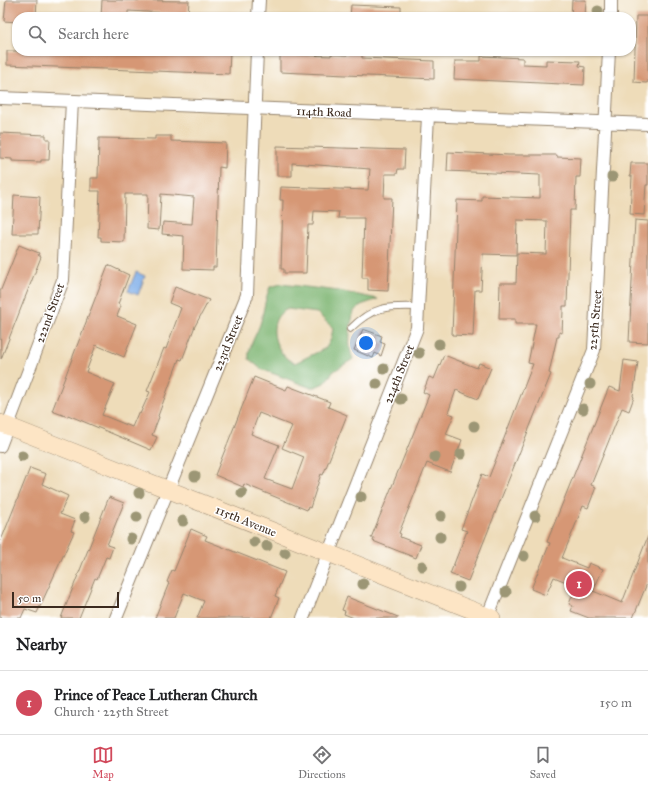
<!DOCTYPE html>
<html lang="en">
<head>
<meta charset="utf-8">
<style>
  :root { --surface:#fff; --page:#f6f6f6; --text:#202124; --muted:#757577; --line:#e0e0e0; --accent:#d1495b }
  body { margin:0; font-family:"IM FELL Great Primer",serif; background:var(--page); color:var(--text) }
  .scale { position:absolute; left:12px; bottom:10px; width:107px; box-sizing:border-box; padding-left:4px; border:2px solid #3b2a1e; border-top:0; font-size:11px; line-height:14px; white-space:nowrap; color:#3b2a1e; -webkit-text-stroke:3px #fff; paint-order:stroke }
  .you { position:absolute; left:366px; top:343px; width:14px; height:14px; margin:-10px; border:3px solid #fff; border-radius:50%; background:#1a73e8; box-shadow:0 0 0 6px #1a73e833 }
  .badge { display:grid; place-items:center; width:26px; height:26px; border-radius:50%; background:var(--accent); color:#fff; font-size:13px; font-weight:700 }
  .pin { position:absolute; translate:-50% -50%; border:2px solid #fff; box-shadow:0 1px 4px #0006 }
  .list { margin:0; padding:0; list-style:none }
  h2 { display:flex; justify-content:space-between; align-items:center; height:52px; margin:0; padding:0 16px; font-size:17px }
  h2 small { font-size:13px; font-weight:400; color:var(--muted) }
  .list li { display:grid; grid-template-columns:26px 1fr auto; gap:12px; align-items:center; box-sizing:border-box; height:64px; padding:0 16px; border-top:1px solid var(--line) }
  .list b { display:block; font-size:15px; white-space:nowrap }
  .list p { margin:0; font-size:13px; white-space:nowrap; color:var(--muted) }
  .list em { font-size:13px; font-style:normal; color:var(--muted) }
  .icon { flex:none; width:22px; height:22px; fill:none; stroke:currentColor; stroke-width:2; stroke-linecap:round; stroke-linejoin:round }
  .map { position:relative; flex:none; width:648px; height:618px; overflow:hidden }
  .search { position:absolute; background:var(--surface); box-shadow:0 1px 3px #0004; left:12px; right:12px; top:12px; height:44px; display:flex; align-items:center; gap:10px; box-sizing:border-box; padding:0 14px; border-radius:16px; color:var(--muted); font-size:15px }
  .sheet { height:116px; background:var(--surface) }
  nav { display:flex; justify-content:space-around; align-items:center; box-sizing:border-box; height:56px; border-top:1px solid var(--line); background:var(--surface); font-size:11px; color:var(--muted) }
  nav a { display:grid; justify-items:center; gap:2px }
  nav .on { color:var(--accent) }
  .map>svg:first-child { display:block }
</style>
</head>
<body>
<div class="map">
<svg width="648" height="618" viewBox="0 0 648 618">
  <rect width="100%" height="100%" fill="#fff"/>
  <filter id="ink" filterUnits="userSpaceOnUse"><feTurbulence type="fractalNoise" baseFrequency=".025" numOctaves="2"/><feDisplacementMap in="SourceGraphic" scale="8" xChannelSelector="R" yChannelSelector="G"/><feConvolveMatrix kernelMatrix="1 2 1 2 8 2 1 2 1" color-interpolation-filters="sRGB"/></filter>
  <filter id="wash" filterUnits="userSpaceOnUse"><feTurbulence type="fractalNoise" baseFrequency=".012" numOctaves="4" result="noise"/><feDisplacementMap in="SourceGraphic" scale="16" xChannelSelector="R" yChannelSelector="G"/><feGaussianBlur stdDeviation="0.9" result="paint"/><feColorMatrix in="noise" values="0 0 0 0 0 0 0 0 0 0 0 0 0 0 0 0 0 1.4 0 .05"/><feComposite in="paint" operator="in"/></filter>
  <g filter="url(#wash)">
    <rect width="100%" height="100%" fill="#eedcb9"/>
    <!-- forest -->
    <path fill="#7eb572" stroke="#5c7048" fill-rule="evenodd" d="M281,284L339,291L378,299L361,305L354,311C350,325 347,346 353,359L334,371L324,383L315,387H309L261,369L249,359C247,347 258,333 261,321C264,309 265,299 270,287ZM288,309L317,313L333,328L331,339L326,348L295,363C275,357 263,318 288,309Z"/>
    <!-- water -->
    <path fill="#7eade8" stroke="#5c6c83" d="M136,272L145,276L138,295L128,291Z"/>
    <g id="blocks">
      <!-- building -->
      <path fill="#d69774" fill-rule="evenodd" d="M6,0H37L36,17H17V22L4,21Z
        M102,0L189,1L188,14L128,11V17H101Z
        M572,0H586L585,17H571Z
        M351,5L401,7V17H350Z
        M636,16H648V82L646,83L634,82Z
        M7,51H230L229,74L7,65Z
        M347,51L362,52V58L434,61V79L280,72V54L331,56V54L347,55Z
        M481,56L523,58V64L546,65V60L580,61L579,66L585,67L584,85L454,79L455,61H481Z
        M0,133L46,135V139H50L49,160H41V162L12,161V159L0,158Z
        M155,136H171V141L226,143L225,168L219,167L216,267H213V270L183,269L184,236L162,234L163,222L192,224L194,197L161,194L159,230L147,229L148,194H125L124,242L101,241V237H98L100,191H91V178H98L99,138L155,139Z
        M277,146L405,150L404,169H398L397,174H385L384,198H392L388,291L368,290V278H362L364,218H338L339,212L314,211L313,225H308L306,273H284V269H281L283,200H280L281,187L368,190L370,169L292,163V176H277Z
        M448,152L509,155H557V157L581,158L580,177H576L575,210H570L567,306H563V311L562,333L559,332V337H557L549,373L551,374L468,581L450,574L467,531L461,529L482,474L489,477L533,364L528,363L536,324H515V319H499L500,283H516L517,253L546,254L547,221L517,220L516,255L483,254L481,290H475L473,336L452,335L457,200L482,201V196L540,198V175L447,171Z
        M631,163H648V185H646L644,215L630,214L632,176H630Z
        M14,195L40,197L38,234H12Z
        M635,220L648,221V343L629,342Z
        M19,245L39,253L38,255L41,257L1,359L0,292Z
        M108,265L129,275L118,304L121,306L117,316L137,324L124,357L96,345L86,372L115,384L102,415L132,427L138,413L140,414L150,392L147,391L164,348L166,349L181,308L169,303L175,287L209,300L195,326L182,360L179,359L158,416L159,417L152,435L157,437L151,450L68,415V417L52,411Z
        M363,329L382,336L380,342L385,344L381,356L375,353L373,358L354,350Z
        M444,355L477,368L479,363L491,368L478,399L456,390L448,413L454,415L446,434L462,440L450,472L427,463L399,533L401,534L400,537L421,545L416,558L373,541L374,538H371L429,395L423,392L429,377L434,379Z
        M624,360L638,362L633,396L634,397L629,411L622,408L591,485L596,487L588,508L583,506L562,558L587,568L589,563L603,569L593,591L622,603L648,536V581L633,618H589L571,611L573,606L569,604L576,586L554,577L546,595L531,589L550,543L547,542L609,387L620,391Z
        M254,377L286,390L288,386L317,397L330,402L328,407L347,415L323,475L321,474L310,508L308,507L307,510L244,484L243,487L215,475ZM259,413L292,426L282,448L304,457L292,489L265,479L279,445L251,434Z
        M30,468L46,474L42,484L68,496L60,514L75,520L71,531L74,532L37,613L25,609L21,618H0V543Z
        M109,497L124,503L107,545L113,547L109,558L106,557L97,579L95,578L79,618H61Z
        M191,529L207,536L205,540L285,572L275,596L279,598L271,618H197L204,601L184,593L174,618H155L169,583L167,582L172,570L174,571Z
        M347,597L398,617V618H354L344,614L345,611L342,610Z"/>
    </g>
  </g>
  <g filter="url(#ink)">
    <use href="#blocks" fill-opacity="0" stroke="#94836c" stroke-width="1"/>
    <g fill="none" stroke-linecap="round" stroke-linejoin="round">
      <defs>
        <path id="service" d="M350,329C373,306 387,306 418,307"/>
        <path id="minor" d="M258,17L259,0
          M611,17V0
          M0,98L648,124
          M0,446L63,280L72,101
          M116,618L247,295L257,51
          M303,618L417,328L428,116
          M487,618L594,350L609,51"/>
        <path id="secondary" d="M0,423L492,618"/>
      </defs>
      <!-- service casing -->
      <use href="#service" stroke="#94836c" stroke-width="8"/>
      <!-- minor casing -->
      <use href="#minor" stroke="#94836c" stroke-width="14"/>
      <!-- secondary casing -->
      <use href="#secondary" stroke="#94836c" stroke-width="18"/>
      <!-- service -->
      <use href="#service" stroke="#fff" stroke-width="6"/>
      <!-- minor -->
      <use href="#minor" stroke="#fff" stroke-width="12"/>
      <!-- secondary -->
      <use href="#secondary" stroke="#fde5c5" stroke-width="17"/>
    </g>
    <!-- trees -->
    <g fill="#9c9675">
      <circle cx="598" cy="11" r="5.5"/>
      <circle cx="612" cy="177" r="5.5"/>
      <circle cx="439" cy="344" r="5.5"/>
      <circle cx="419" cy="353" r="5.5"/>
      <circle cx="384" cy="369" r="5.5"/>
      <circle cx="377" cy="384" r="5.5"/>
      <circle cx="590" cy="384" r="5.5"/>
      <circle cx="401" cy="399" r="5.5"/>
      <circle cx="583" cy="409" r="5.5"/>
      <circle cx="474" cy="426" r="5.5"/>
      <circle cx="461" cy="454" r="5.5"/>
      <circle cx="22" cy="456" r="5.5"/>
      <circle cx="435" cy="457" r="5.5"/>
      <circle cx="195" cy="476" r="5.5"/>
      <circle cx="139" cy="493" r="5.5"/>
      <circle cx="242" cy="493" r="5.5"/>
      <circle cx="361" cy="497" r="5.5"/>
      <circle cx="441" cy="516" r="5.5"/>
      <circle cx="535" cy="516" r="5.5"/>
      <circle cx="85" cy="517" r="5.5"/>
      <circle cx="137" cy="517" r="5.5"/>
      <circle cx="183" cy="521" r="5.5"/>
      <circle cx="440" cy="537" r="5.5"/>
      <circle cx="131" cy="539" r="5.5"/>
      <circle cx="254" cy="542" r="5.5"/>
      <circle cx="267" cy="546" r="5.5"/>
      <circle cx="285" cy="553" r="5.5"/>
      <circle cx="524" cy="556" r="5.5"/>
      <circle cx="422" cy="566" r="5.5"/>
      <circle cx="363" cy="584" r="5.5"/>
      <circle cx="459" cy="587" r="5.5"/>
      <circle cx="506" cy="592" r="5.5"/>
    </g>
  </g>
  <g text-anchor="middle" dominant-baseline="central" stroke-width="3" stroke-linejoin="round" paint-order="stroke">
    <!-- street labels -->
    <g font-size="12" fill="#3b2a1e" stroke="#fff">
      <text transform="translate(324 112) rotate(2)">114th Road</text>
      <text transform="translate(50 313) rotate(-70)">222nd Street</text>
      <text transform="translate(595 320) rotate(-85)">225th Street</text>
      <text transform="translate(228 343) rotate(-68)">223rd Street</text>
      <text transform="translate(399 374) rotate(-68)">224th Street</text>
      <text transform="translate(246 521) rotate(22)">115th Avenue</text>
    </g>
  </g>
</svg>
<div class="scale">50 m</div>
<div class="you"></div>
<div class="pin badge" style="left:579px;top:584px">1</div>
<div class="search"><svg class="icon" aria-label="search" viewBox="0 0 24 24"><circle cx="10" cy="10" r="6"/><path d="M15 15l6 6"/></svg>Search here</div>
</div>
<section class="sheet">
<h2>Nearby<small></small></h2>
<ul class="list">
<li><span class="badge">1</span><div><b>Prince of Peace Lutheran Church</b><p>Church · 225th Street</p></div><em>150 m</em></li>
</ul>
</section>
<nav>
<a class="on"><svg class="icon" aria-label="map" viewBox="0 0 24 24"><path d="M3 6l6-2 6 2 6-2v14l-6 2-6-2-6 2zM9 4v14M15 6v14"/></svg>Map</a>
<a><svg class="icon" aria-label="directions" viewBox="0 0 24 24"><path d="M12 3l9 9-9 9-9-9zM9 14v-3h6M13 9l2 2-2 2"/></svg>Directions</a>
<a><svg class="icon" aria-label="saved" viewBox="0 0 24 24"><path d="M7 4h10v16l-5-4-5 4z"/></svg>Saved</a>
</nav>
</body>
</html>
